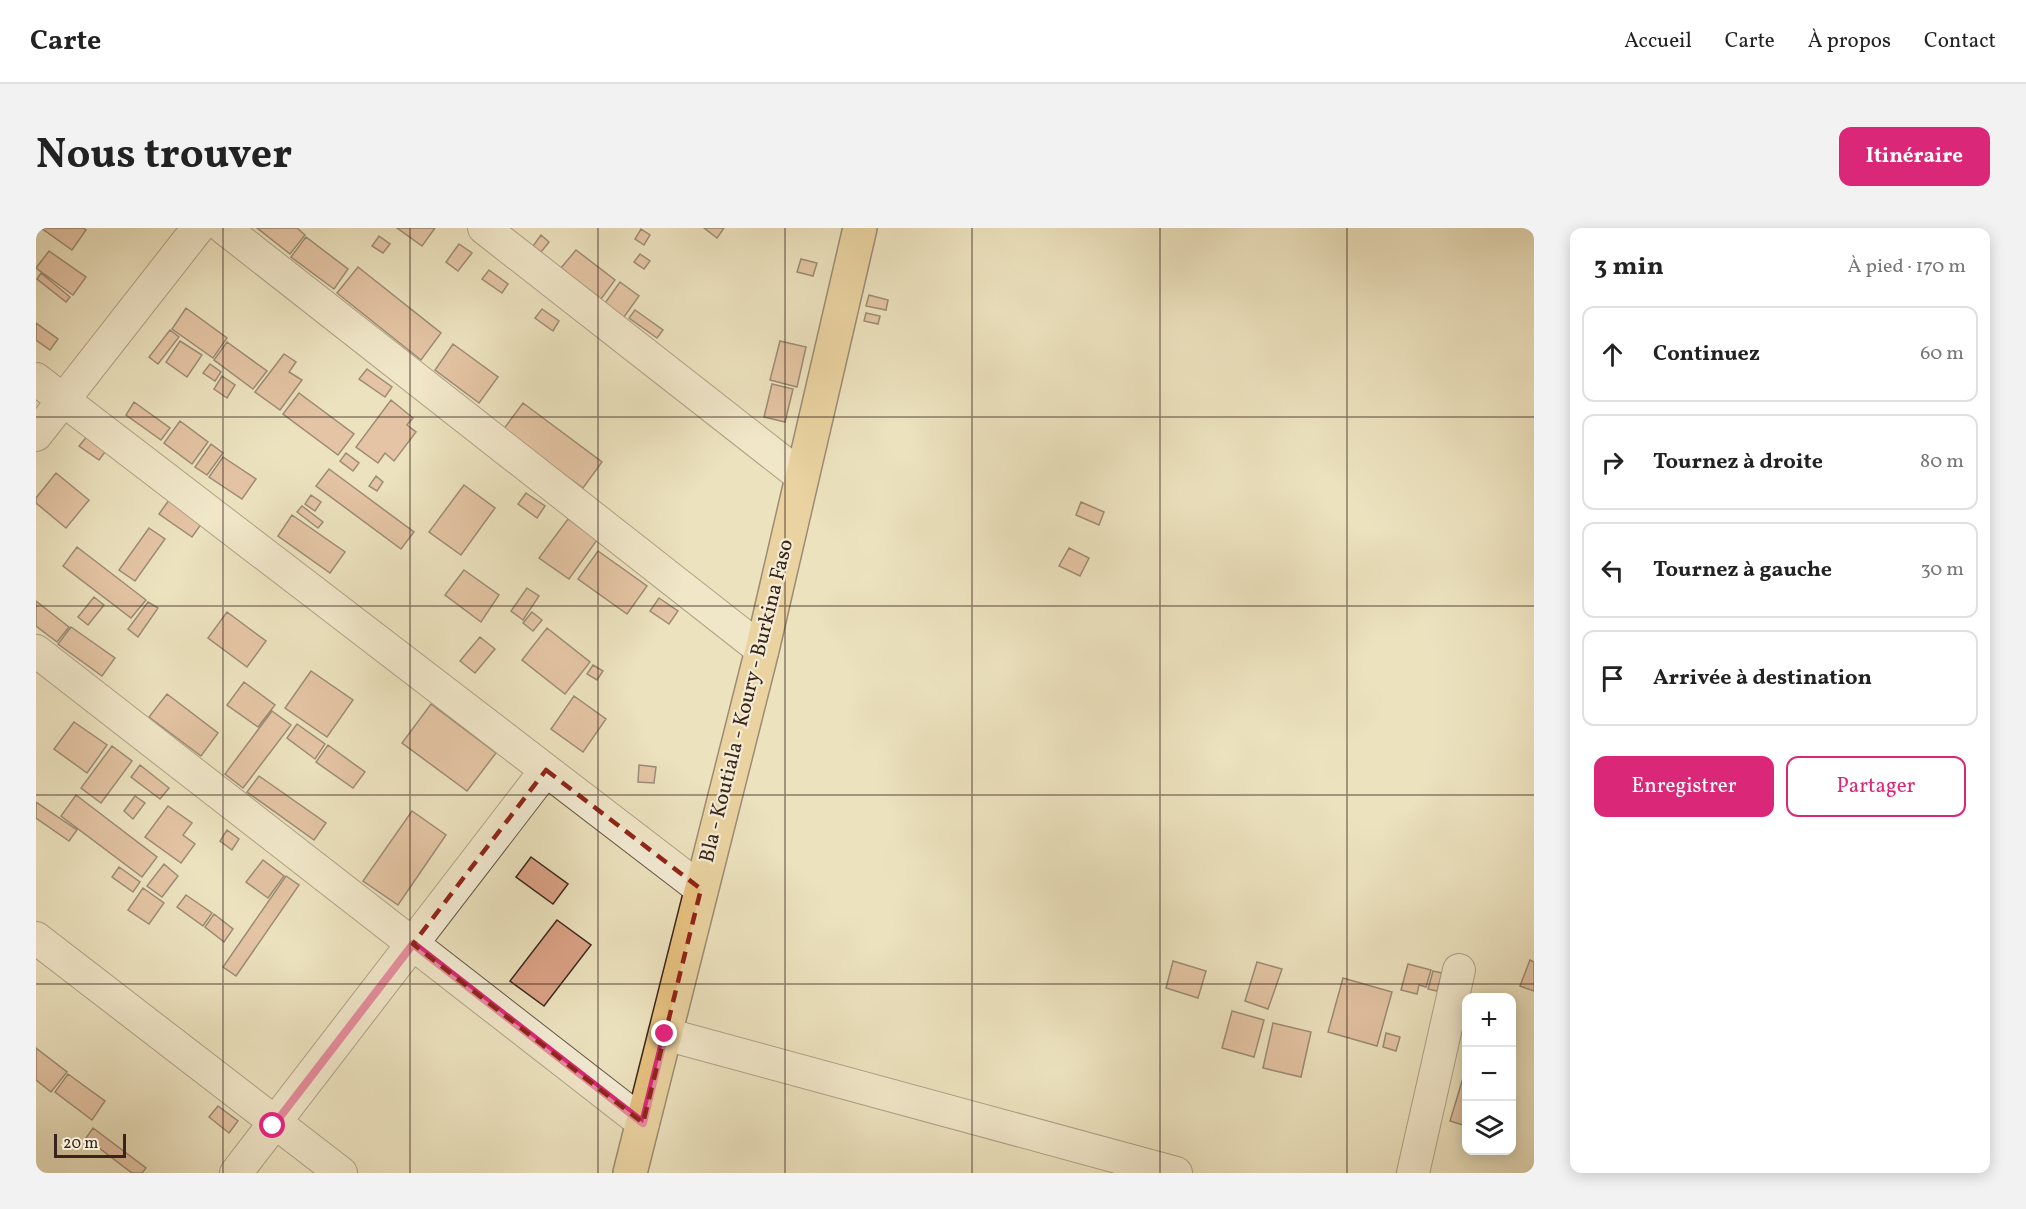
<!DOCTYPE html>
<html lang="fr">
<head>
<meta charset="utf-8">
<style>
  :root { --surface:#fff; --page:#f2f2f2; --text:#222; --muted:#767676; --line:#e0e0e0; --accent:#db2777 }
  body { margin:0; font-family:Vollkorn,serif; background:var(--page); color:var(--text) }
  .controls { position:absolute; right:18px; bottom:18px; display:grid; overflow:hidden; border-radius:12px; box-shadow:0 3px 15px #0003 }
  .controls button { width:54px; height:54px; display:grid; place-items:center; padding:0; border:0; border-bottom:2px solid var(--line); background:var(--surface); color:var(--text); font:30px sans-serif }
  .scale { position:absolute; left:18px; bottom:15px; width:72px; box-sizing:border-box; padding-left:6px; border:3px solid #39241d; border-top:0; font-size:16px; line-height:21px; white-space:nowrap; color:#39241d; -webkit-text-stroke:4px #f3ecd5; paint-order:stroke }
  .stop { position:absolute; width:18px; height:18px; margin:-14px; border:4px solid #db2777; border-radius:50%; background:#fff }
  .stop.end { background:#db2777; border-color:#fff; box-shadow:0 2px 6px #0008 }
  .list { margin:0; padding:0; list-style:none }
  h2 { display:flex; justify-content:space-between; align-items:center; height:78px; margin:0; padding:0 24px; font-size:26px }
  h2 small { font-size:20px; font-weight:400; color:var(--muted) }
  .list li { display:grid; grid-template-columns:39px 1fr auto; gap:18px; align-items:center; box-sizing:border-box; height:96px; margin:0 12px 12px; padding:0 12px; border:2px solid var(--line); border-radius:12px }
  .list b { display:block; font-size:22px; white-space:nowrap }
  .list em { font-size:20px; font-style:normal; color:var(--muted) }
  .actions { display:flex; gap:12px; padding:18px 24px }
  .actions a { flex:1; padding:14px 0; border:2px solid var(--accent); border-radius:12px; text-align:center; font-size:21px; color:var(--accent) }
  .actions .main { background:var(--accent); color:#fff }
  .icon { flex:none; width:33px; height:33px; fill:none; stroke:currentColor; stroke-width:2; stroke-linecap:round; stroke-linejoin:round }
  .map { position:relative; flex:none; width:1498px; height:945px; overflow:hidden; border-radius:12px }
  header { display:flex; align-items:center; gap:36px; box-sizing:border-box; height:84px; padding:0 30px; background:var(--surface); border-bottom:2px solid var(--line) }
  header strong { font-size:28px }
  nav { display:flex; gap:33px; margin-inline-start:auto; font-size:21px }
  .intro { display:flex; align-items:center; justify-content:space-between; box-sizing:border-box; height:144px; padding:0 36px }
  h1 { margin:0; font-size:42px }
  .button { padding:15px 27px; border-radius:12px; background:var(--accent); color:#fff; font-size:21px; font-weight:700 }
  main { display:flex; gap:36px; padding:0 36px }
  aside { flex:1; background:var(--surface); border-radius:12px; box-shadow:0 3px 15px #0003 }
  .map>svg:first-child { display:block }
</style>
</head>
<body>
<header>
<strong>Carte</strong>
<nav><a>Accueil</a><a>Carte</a><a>À propos</a><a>Contact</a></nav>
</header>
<div class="intro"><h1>Nous trouver</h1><a class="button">Itinéraire</a></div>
<main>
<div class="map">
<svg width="1498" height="945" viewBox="0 0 1498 945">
  <rect width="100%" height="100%" fill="#ece2be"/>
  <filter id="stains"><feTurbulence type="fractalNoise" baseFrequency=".00333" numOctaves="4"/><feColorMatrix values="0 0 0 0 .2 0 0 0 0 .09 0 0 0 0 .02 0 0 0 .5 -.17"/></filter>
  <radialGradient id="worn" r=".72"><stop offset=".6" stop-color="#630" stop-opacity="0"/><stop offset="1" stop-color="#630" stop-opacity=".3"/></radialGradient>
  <!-- building -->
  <path fill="#daa185" stroke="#39241d" stroke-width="1.5" d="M5,0H47L50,2L36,22Z
    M221,0H261L269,7L254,26Z
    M361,0H399L386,18Z
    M668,0H688L681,10Z
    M605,1L614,7L608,17L599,11Z
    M505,7L513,14L505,24L497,18Z
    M343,8L354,16L347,25L336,18Z
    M270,9L312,41L298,61L255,29Z
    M423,16L436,25L422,43L410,34Z
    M540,22L579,52L565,71L525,40Z
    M13,23L50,49L37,67L0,40Z
    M604,26L614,33L608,41L598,34Z
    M765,31L781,35L777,48L761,44Z
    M322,39L405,105L385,132L301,65Z
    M453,42L472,56L466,65L446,51Z
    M5,45L34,69L30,74L1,51Z
    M584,54L603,68L588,89L569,75Z
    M833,67L852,72L850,82L830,78Z
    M150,80L191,110L177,130L136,101Z
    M506,81L523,93L517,103L499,90Z
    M599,82L627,102L621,110L593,90Z
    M830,85L844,88L842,96L828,93Z
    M0,95L22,111L14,122L0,112Z
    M134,102L143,109L122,136L113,129Z
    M144,113L166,127L151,149L130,134Z
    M744,113L770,119L761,159L734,152Z
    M191,114L231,143L217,161L178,132Z
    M417,116L462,149L443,175L399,142Z
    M248,126L260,134L253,144L266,152L244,182L219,164Z
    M174,136L185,144L179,153L167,145Z
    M331,141L356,159L349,169L323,151Z
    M186,148L199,157L191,170L178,161Z
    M736,156L757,161L749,194L728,189Z
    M263,165L318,206L302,227L247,186Z
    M355,172L377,190L371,197L380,204L358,233L349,225L342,235L320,219Z
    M98,174L134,200L125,212L90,187Z
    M487,175L566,234L547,260L467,202Z
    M144,193L172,214L156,236L128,215Z
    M53,206L72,220L63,232L43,218Z
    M175,216L187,225L171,247L159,239Z
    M310,225L323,235L317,243L304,233Z
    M187,229L220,251L206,271L173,249Z
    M293,241L378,304L365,321L280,258Z
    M20,245L53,272L30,300L0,275V270Z
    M340,248L347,254L341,263L333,258Z
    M428,257L459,280L425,327L393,304Z
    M490,265L509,278L501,290L482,276Z
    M275,267L285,274L279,283L269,276Z
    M133,272L166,295L156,309L123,286Z
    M1045,274L1068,284L1063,297L1040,287Z
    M266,278L287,294L282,300L261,284Z
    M256,287L309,324L294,345L242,308Z
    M532,291L561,312L533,351L503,330Z
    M113,300L129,311L99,353L83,342Z
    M41,319L110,372L95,390L27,338Z
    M1033,320L1053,330L1044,348L1023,338Z
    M562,323L611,358L591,386L542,351Z
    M428,342L463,367L445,394L409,367Z
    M491,360L503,368L487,392L475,383Z
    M58,369L68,377L52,397L42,389Z
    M623,370L642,383L633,396L614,383Z
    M0,373L33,399L21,414L0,398Z
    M112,374L122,380L102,409L92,401Z
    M191,384L230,413L211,439L172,410Z
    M496,384L506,392L497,403L487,395Z
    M35,399L79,430L66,448L22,416Z
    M511,400L554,434L529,466L486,432Z
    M444,409L459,421L439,445L424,433Z
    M557,437L567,443L561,452L551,446Z
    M275,443L317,472L291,509L249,480Z
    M208,454L239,477L222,499L191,477Z
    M131,466L182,505L165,528L113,489Z
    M538,468L570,491L547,524L515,501Z
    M395,476L460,525L431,563L366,515Z
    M236,483L255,497L207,560L189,546Z
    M38,494L71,517L51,545L18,521Z
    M261,496L289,516L279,531L251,510Z
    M292,517L329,544L317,560L280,534Z
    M76,518L96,533L65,575L45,560Z
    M104,537L133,560L124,571L95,549Z
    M603,537L620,539L618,555L602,554Z
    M223,548L290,595L278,612L211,564Z
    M40,567L121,629L106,649L25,588Z
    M99,568L109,575L97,591L88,583Z
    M0,574L41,602L33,613L0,590Z
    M132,578L156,595L147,607L159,616L145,635L109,609Z
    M376,583L410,607L362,677L327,653Z
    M191,602L203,611L196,622L184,613Z
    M495,629L532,656L517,676L480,649Z
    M227,632L248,648L232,670L210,654Z
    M128,636L142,648L126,669L111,658Z
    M83,639L104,654L97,664L76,649Z
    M250,648L263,657L200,748L187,739Z
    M107,660L128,675L113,696L92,682Z
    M150,667L176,685L167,698L141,679Z
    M178,686L197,701L188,714L169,699Z
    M521,692L555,717L508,778L474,753Z
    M1494,732L1498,734V763L1484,758Z
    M1137,733L1170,743L1162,770L1130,760Z
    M1221,734L1246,741L1232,781L1209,773Z
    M1372,736L1395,742L1390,759L1383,757L1381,766L1365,762Z
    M1397,743L1406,745L1401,763L1392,761Z
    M1307,750L1356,764L1341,818L1292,804Z
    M1196,783L1228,792L1218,829L1186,820Z
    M1237,795L1275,804L1265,849L1227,840Z
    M1350,805L1364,809L1360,823L1347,819Z
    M0,820L31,844L15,864L0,852Z
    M32,846L69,873L56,892L19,864Z
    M1427,850L1430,851V898L1414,893Z
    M182,878L202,893L193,905L173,889Z
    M57,900L110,940L106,945H96L50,910Z"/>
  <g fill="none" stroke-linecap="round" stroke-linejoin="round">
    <defs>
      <path id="minor" d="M188,0L726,422
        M448,0L765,248
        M0,151L665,661
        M0,207L162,0
        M0,423L607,895
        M0,710L305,945
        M629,806L1140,945
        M200,945L510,542
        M1377,945L1423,742"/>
      <path id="major" d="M594,945L726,422L824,0"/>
    </defs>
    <!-- minor casing -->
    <use href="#minor" stroke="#665445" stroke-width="34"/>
    <!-- major casing -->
    <use href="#major" stroke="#39241d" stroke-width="36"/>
    <!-- minor -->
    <use href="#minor" stroke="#f3ecd5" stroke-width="32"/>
    <!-- major -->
    <use href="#major" stroke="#e6c17f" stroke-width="33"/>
  </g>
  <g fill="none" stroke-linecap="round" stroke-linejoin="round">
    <!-- route -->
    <path stroke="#db2777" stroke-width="8" d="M237,898L377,716L607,895L629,806"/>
  </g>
  <!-- marked area -->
  <path d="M0 0H1498V945H0ZM510,542L665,661L607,895L377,716Z" fill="#ece2be" fill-opacity=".55" fill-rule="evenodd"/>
  <path fill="none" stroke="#8f2418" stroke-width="4.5" stroke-dasharray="12 8" stroke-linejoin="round" d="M510,542L665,661L607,895L377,716Z"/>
  <!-- grid -->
  <path fill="none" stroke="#39241d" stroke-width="1.5" stroke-opacity="0.55" d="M187,0V945M374,0V945M562,0V945M749,0V945M936,0V945M1124,0V945M1311,0V945M0,189H1498M0,378H1498M0,567H1498M0,756H1498"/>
  <g text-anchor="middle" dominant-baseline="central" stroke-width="4.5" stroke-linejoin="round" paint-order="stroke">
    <!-- street labels -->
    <g font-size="21" fill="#39241d" stroke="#f3ecd5">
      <text transform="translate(711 473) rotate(-76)">Bla - Koutiala - Koury - Burkina Faso</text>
    </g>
  </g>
  <rect width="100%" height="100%" filter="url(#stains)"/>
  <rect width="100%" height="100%" fill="url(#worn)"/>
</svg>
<div class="controls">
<button>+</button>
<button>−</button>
<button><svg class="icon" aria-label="layers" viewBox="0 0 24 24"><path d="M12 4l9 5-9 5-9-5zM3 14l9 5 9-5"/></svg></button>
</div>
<div class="scale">20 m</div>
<div class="stop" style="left:237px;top:898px"></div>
<div class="stop end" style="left:629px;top:806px"></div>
</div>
<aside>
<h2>3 min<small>À pied · 170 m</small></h2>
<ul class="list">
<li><svg class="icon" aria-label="ahead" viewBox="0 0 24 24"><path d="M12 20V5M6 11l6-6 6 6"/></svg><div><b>Continuez</b></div><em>60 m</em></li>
<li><svg class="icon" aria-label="right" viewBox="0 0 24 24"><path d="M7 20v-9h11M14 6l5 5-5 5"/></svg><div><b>Tournez à droite</b></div><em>80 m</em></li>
<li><svg class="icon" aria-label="left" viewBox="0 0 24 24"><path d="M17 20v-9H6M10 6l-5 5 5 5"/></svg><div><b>Tournez à gauche</b></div><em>30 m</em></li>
<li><svg class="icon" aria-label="arrive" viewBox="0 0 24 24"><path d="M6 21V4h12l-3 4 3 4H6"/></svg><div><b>Arrivée à destination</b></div></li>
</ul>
<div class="actions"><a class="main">Enregistrer</a><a>Partager</a></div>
</aside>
</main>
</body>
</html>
